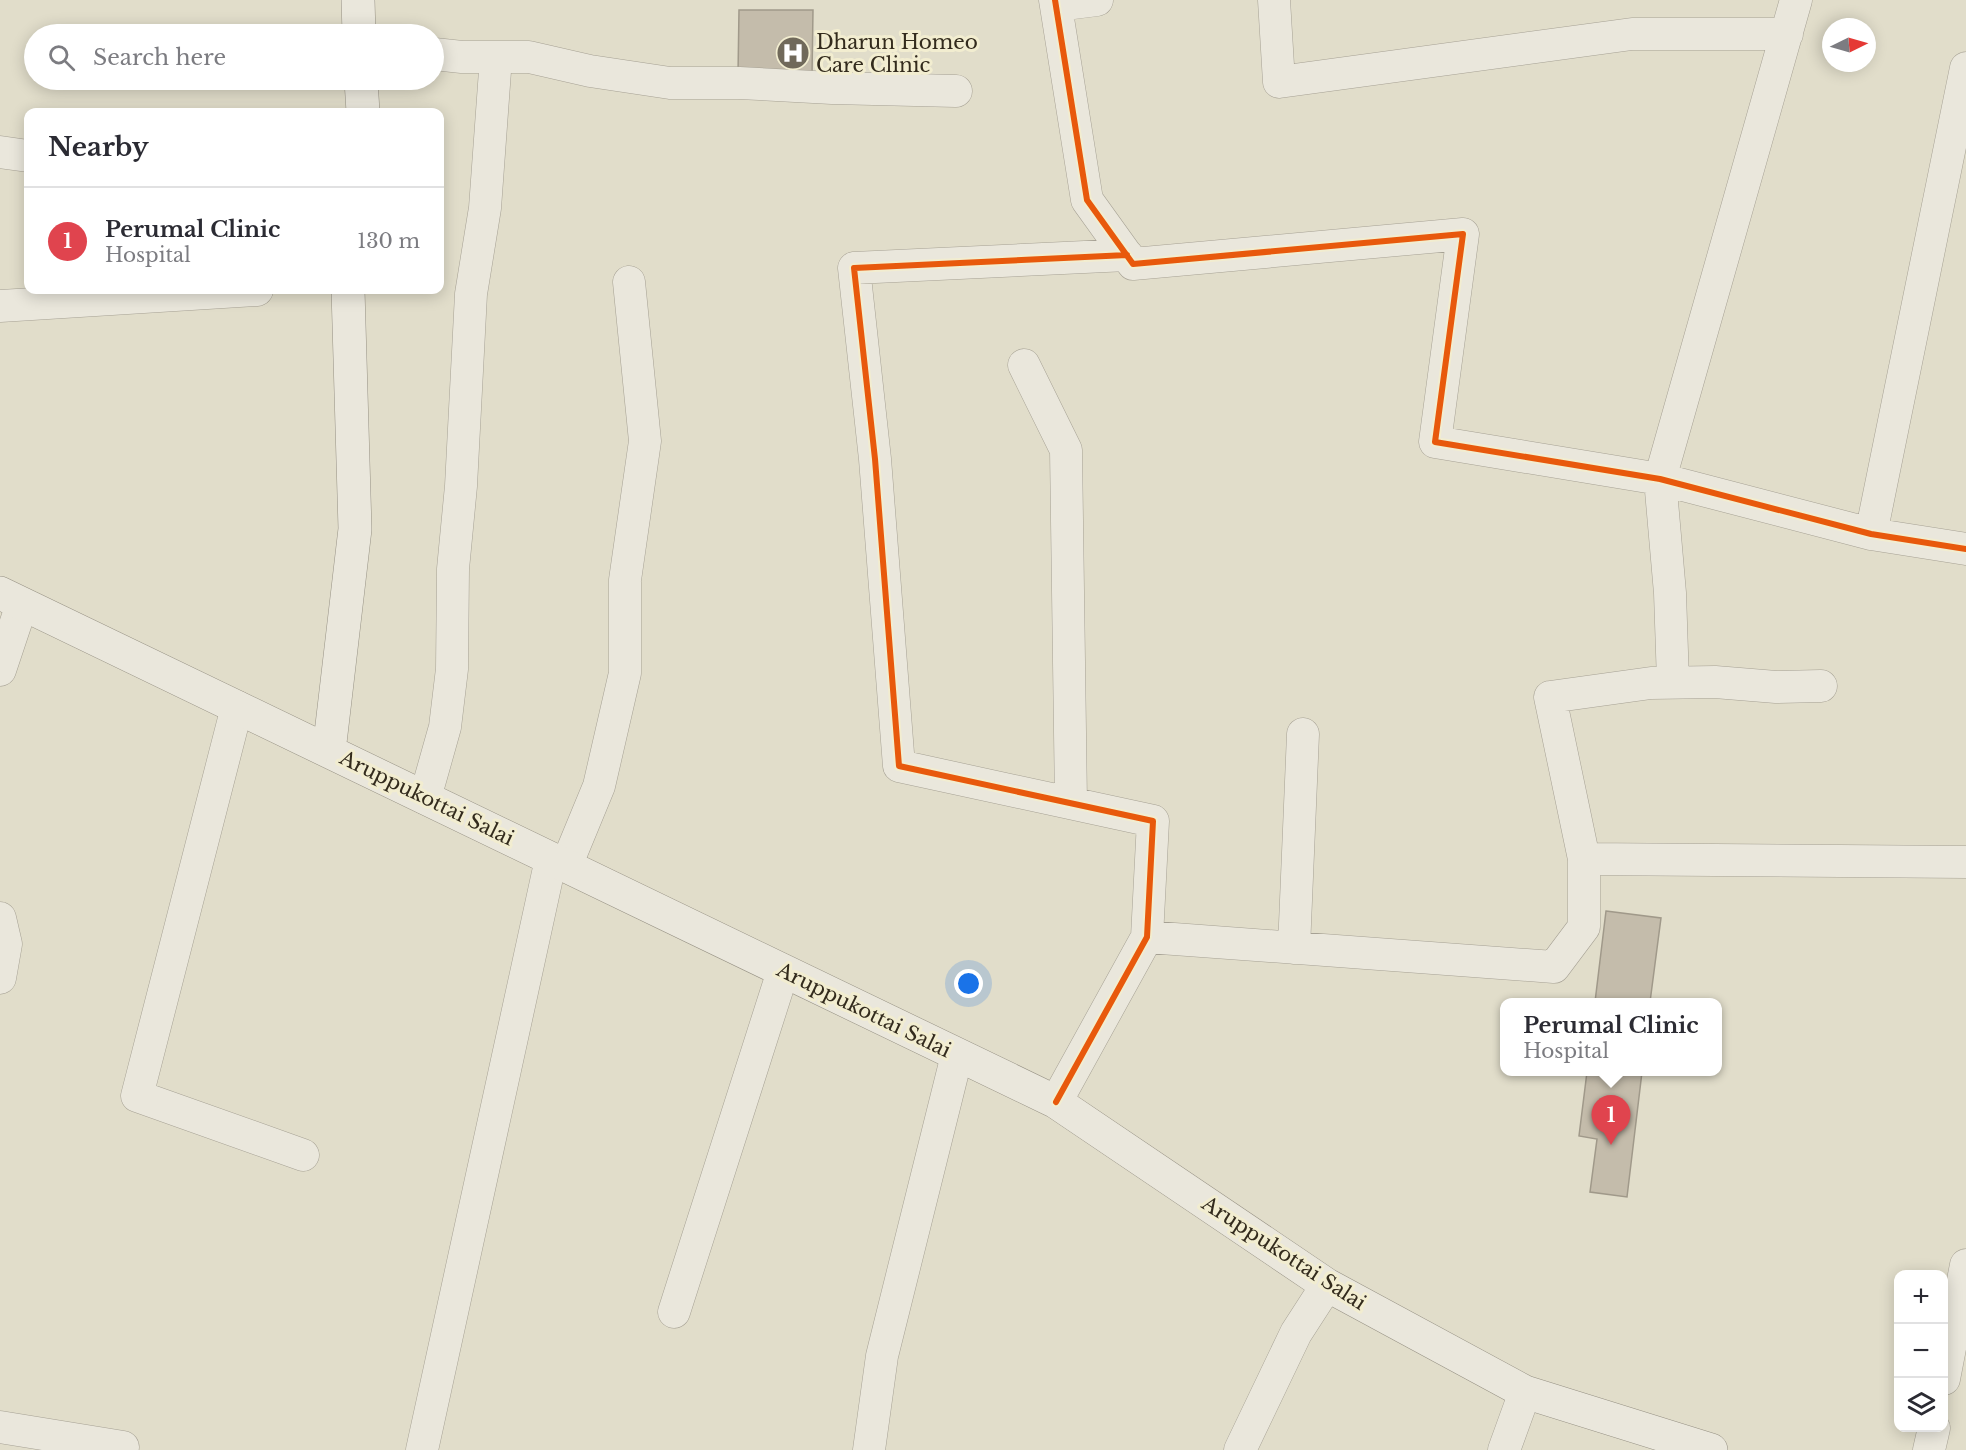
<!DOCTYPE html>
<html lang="en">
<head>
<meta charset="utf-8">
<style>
  :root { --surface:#fff; --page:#f7f7f7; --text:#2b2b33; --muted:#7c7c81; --line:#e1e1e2; --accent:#70695a }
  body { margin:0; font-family:"Libre Baskerville",serif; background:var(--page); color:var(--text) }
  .controls { position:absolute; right:18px; bottom:18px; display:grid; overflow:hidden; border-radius:12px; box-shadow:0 3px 15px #0003 }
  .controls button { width:54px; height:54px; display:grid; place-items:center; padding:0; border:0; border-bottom:2px solid var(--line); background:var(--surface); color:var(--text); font:30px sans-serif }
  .compass { position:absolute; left:1822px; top:18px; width:54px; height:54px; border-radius:50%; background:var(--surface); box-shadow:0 3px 15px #0003; rotate:85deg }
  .you { position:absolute; left:969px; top:984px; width:21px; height:21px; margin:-15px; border:4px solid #fff; border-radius:50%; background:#1a73e8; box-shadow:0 0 0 9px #1a73e833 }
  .badge { display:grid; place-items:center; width:39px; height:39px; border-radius:50%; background:var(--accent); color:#fff; font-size:20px; font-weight:700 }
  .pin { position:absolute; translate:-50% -50px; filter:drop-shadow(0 2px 3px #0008) }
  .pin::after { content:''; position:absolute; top:32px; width:21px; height:18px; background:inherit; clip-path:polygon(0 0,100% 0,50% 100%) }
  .popup { position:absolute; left:1500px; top:998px; width:222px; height:78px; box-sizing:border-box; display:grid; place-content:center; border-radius:12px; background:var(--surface); filter:drop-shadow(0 2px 4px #0005); font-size:20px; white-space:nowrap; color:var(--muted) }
  .popup b { font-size:22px; color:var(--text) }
  .popup::after { content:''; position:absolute; left:50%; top:100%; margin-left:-12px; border:12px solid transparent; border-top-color:var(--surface) }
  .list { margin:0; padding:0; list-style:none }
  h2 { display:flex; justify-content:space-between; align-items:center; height:78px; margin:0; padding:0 24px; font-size:26px }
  h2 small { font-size:20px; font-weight:400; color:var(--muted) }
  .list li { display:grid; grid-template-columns:39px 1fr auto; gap:18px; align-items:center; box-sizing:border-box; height:108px; padding:0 24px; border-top:2px solid var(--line) }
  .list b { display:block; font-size:22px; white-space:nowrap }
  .list p { margin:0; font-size:20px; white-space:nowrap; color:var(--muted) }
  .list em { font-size:20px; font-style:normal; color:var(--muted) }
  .icon { flex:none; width:33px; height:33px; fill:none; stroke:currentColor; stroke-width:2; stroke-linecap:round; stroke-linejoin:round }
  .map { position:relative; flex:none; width:1966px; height:1450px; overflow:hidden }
  .search { position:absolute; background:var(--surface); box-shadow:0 3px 15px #0003; left:24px; top:24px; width:420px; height:66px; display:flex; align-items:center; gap:15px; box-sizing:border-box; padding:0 21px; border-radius:33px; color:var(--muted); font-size:22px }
  .panel { position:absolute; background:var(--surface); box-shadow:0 3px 15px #0003; left:24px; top:108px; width:420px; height:186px; border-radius:12px }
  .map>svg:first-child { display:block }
</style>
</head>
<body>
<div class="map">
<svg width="1966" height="1450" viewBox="0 0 1966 1450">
  <rect width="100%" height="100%" fill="#e1ddca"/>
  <!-- building -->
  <path fill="#c4bcab" stroke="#a0998a" stroke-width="1.5" d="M739,10H813L812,76L738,75Z
    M1606,911L1661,918L1650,1002H1595Z
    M1587,1072H1642L1627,1197L1590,1192L1597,1139L1579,1136Z"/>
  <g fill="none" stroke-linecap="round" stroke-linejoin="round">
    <defs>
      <path id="minor" d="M1055,0L1087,200L1133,264L1463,234L1435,442L1660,479L1871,534L1966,549
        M1274,0L1279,82L1632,34H1787
        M1057,5L1097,0
        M434,54L462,57H529L590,71L670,83H739L832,88L956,91
        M0,152L28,156
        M0,306L257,290
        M1024,365L1066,450L1071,803
        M1871,534L1966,68
        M0,670L22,604
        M1673,682L1670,593L1660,479L1796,0
        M237,707L137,1096L303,1155
        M425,798L445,727L452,669L453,569L461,486L471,294L485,208L496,57
        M1584,859L1966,862
        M566,866L599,786L625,673V580L645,441L629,282
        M0,918L6,944L0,978
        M1147,937L1554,967L1584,927V859L1550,697L1651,683L1715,682L1776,687L1821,686
        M1294,948L1303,734
        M1056,1102L1147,937L1153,821L899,766L875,459L854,268L1127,255
        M674,1312L783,971
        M1944,1379L1966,1265
        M0,1427L123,1447
        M422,1450L551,859
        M869,1450L882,1356L957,1055
        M1240,1450L1296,1333L1327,1285
        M1504,1450L1525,1392
        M1929,1450L1934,1428"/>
      <path id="secondary" d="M358,0L359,34
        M361,80L363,112
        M0,593L1056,1102L1327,1285L1525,1392L1711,1450
        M329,751L355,529L348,290"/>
    </defs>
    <!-- minor casing -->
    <use href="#minor" stroke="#a6a194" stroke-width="33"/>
    <!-- secondary casing -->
    <use href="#secondary" stroke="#969184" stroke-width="34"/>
    <!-- minor -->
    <use href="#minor" stroke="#eae7dc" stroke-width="32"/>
    <!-- secondary -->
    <use href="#secondary" stroke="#eae7dc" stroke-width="33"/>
    <defs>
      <path id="cycleway" d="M1055,0L1087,200L1133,264L1463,234L1435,442L1660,479L1871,534L1966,549
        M1056,1102L1147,937L1153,821L899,766L875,459L854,268L1127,255"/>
    </defs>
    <!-- cycleway casing -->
    <use href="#cycleway" stroke="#f2edd0" stroke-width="10"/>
    <!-- cycleway -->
    <use href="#cycleway" stroke="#e8590c" stroke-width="6"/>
  </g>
  <!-- icons -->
  <defs>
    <symbol id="hospital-disc" viewBox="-11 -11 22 22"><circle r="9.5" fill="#70695a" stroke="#f2edd0"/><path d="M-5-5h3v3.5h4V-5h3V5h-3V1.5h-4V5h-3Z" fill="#fff"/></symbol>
  </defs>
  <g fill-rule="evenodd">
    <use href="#hospital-disc" x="774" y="34" width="38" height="38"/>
  </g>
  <g text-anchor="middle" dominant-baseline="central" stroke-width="6" stroke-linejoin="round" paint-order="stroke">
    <!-- poi labels -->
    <g font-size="20" fill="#332b1d" stroke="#f2edd0" text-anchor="start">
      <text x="816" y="42">Dharun Homeo<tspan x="816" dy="23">Care Clinic</tspan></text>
    </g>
    <!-- street labels -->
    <g font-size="20" fill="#332b1d" stroke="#f2edd0">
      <text transform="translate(427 798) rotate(26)">Aruppukottai Salai</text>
      <text transform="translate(864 1010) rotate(26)">Aruppukottai Salai</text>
      <text transform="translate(1284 1253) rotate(33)">Aruppukottai Salai</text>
    </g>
  </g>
</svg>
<div class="controls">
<button>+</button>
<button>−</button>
<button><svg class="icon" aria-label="layers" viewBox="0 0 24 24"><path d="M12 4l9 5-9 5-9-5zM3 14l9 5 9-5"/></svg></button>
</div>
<svg class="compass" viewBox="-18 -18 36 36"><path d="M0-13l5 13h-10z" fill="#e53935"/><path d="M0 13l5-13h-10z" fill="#7c7c81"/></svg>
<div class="you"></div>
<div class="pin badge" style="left:1611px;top:1145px;background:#e0444e">1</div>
<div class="popup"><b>Perumal Clinic</b>Hospital</div>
<div class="search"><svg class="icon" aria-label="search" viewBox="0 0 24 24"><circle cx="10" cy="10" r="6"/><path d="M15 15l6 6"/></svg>Search here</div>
<section class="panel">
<h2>Nearby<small></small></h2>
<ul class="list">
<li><span class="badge" style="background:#e0444e">1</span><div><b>Perumal Clinic</b><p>Hospital</p></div><em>130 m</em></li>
</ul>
</section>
</div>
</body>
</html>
